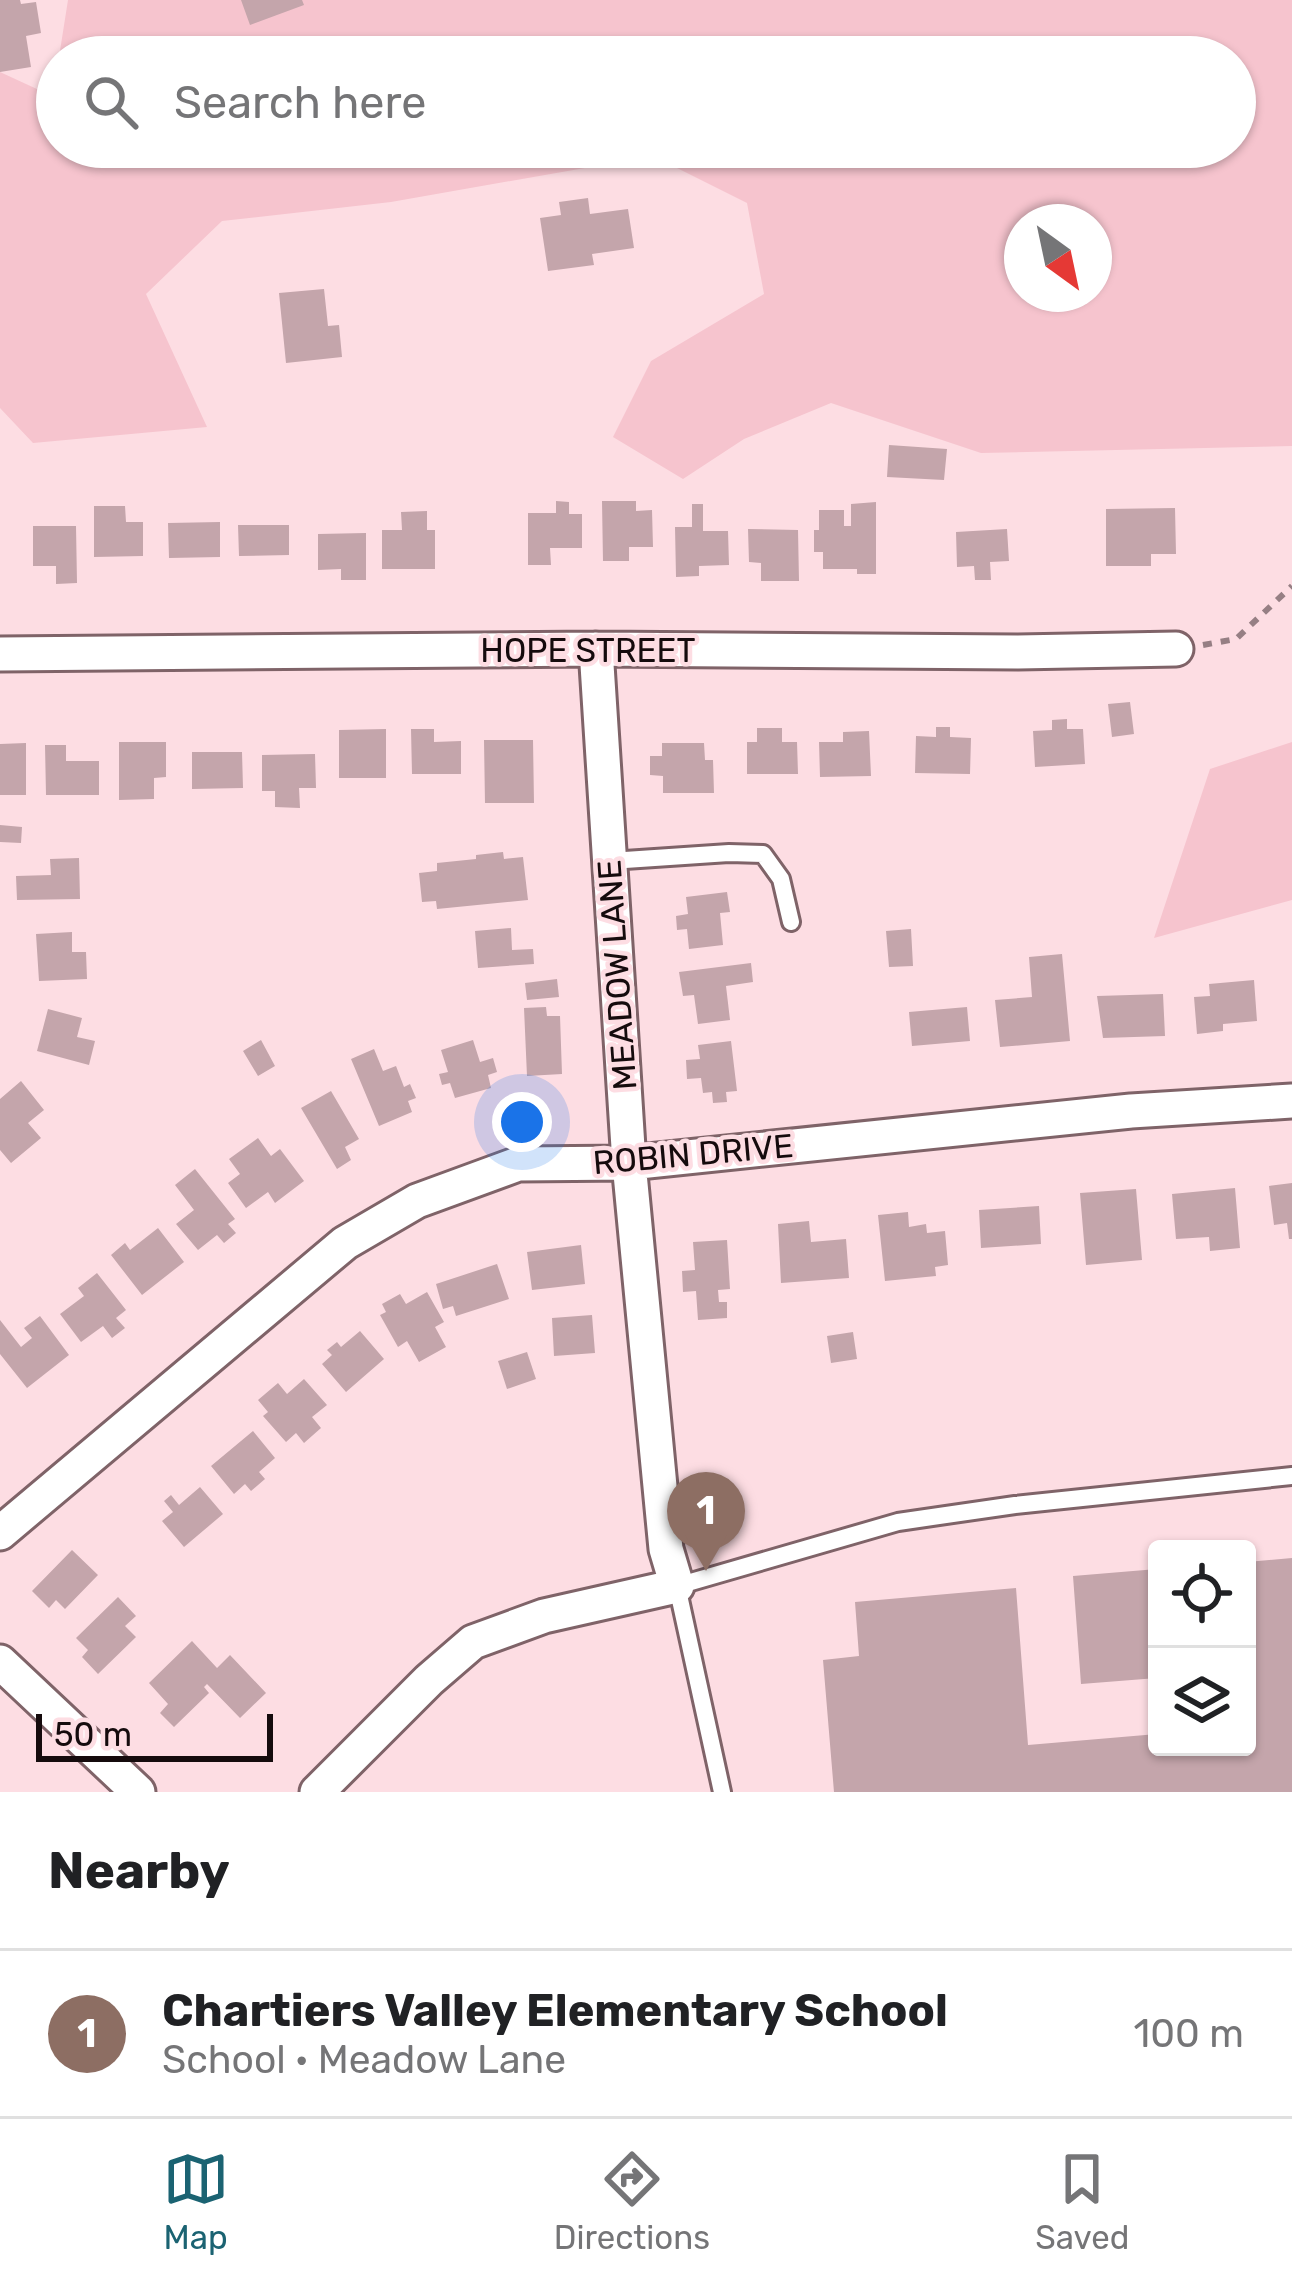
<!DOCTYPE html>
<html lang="en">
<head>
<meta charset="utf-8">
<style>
  :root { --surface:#fff; --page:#f6f6f6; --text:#202124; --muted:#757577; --line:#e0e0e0; --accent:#1b6372 }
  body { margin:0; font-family:Rubik,sans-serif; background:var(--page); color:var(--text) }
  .controls { position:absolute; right:36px; bottom:36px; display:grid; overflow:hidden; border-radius:12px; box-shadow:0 3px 9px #0004 }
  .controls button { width:108px; height:108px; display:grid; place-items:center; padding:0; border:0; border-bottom:3px solid var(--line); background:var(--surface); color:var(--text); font:60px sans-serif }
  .compass { position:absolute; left:1004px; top:204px; width:108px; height:108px; border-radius:50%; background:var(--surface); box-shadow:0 3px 9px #0004; rotate:147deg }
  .scale { position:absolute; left:36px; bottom:30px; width:237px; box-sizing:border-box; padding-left:12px; border:6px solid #150b0d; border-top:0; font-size:33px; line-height:42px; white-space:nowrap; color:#150b0d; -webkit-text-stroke:9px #fddde3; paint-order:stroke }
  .you { position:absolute; left:522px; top:1122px; width:42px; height:42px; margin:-30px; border:9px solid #fff; border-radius:50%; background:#1a73e8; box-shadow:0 0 0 18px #1a73e833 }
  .badge { display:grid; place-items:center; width:78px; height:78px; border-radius:50%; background:var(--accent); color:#fff; font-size:39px; font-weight:700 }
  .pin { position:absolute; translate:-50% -99px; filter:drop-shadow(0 3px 6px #0008) }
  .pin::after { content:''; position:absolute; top:63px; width:42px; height:36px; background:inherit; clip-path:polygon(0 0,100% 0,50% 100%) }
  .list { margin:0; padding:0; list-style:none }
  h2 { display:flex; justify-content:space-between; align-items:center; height:156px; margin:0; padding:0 48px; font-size:51px }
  h2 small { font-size:39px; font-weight:400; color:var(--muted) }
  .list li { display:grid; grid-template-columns:78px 1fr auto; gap:36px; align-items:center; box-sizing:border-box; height:168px; padding:0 48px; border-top:3px solid var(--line) }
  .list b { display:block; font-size:45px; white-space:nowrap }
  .list p { margin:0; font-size:39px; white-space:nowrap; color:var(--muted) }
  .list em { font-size:39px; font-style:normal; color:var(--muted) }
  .icon { flex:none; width:66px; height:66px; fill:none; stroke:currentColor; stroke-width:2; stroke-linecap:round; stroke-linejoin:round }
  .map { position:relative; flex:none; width:1292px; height:1792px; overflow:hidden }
  .search { position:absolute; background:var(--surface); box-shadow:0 3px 9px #0004; left:36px; right:36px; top:36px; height:132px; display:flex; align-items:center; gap:30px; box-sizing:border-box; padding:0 42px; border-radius:66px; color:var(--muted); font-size:45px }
  .sheet { height:324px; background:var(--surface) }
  nav { display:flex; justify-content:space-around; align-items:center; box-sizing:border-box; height:168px; border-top:3px solid var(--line); background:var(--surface); font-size:33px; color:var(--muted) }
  nav a { display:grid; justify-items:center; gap:6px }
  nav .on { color:var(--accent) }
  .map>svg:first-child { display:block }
</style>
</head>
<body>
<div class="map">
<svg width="1292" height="1792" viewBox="0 0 1292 1792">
  <rect width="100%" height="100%" fill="#fddde3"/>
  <!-- green -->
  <path fill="#f6c4ce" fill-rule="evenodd" d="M68,0H1292V446L981,453L831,403L744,439L683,479L613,437L651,361L764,294L747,203L653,156L391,202L222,221L146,294L207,427L33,443L0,408V72L52,96L57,72V147H1235V57H59ZM1022,222H1094V294H1022Z
    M1292,742V900L1154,938L1210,769Z"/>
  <!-- building -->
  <path fill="#c4a5ab" d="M0,0H20L21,4L36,2L41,33L26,36L31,67L0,72Z
    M241,0H302L304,5L250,25Z
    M588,198L590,214L628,209L634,248L592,254L594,265L548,271L540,218L561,215L559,202Z
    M324,289L328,326L339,325L342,357L286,363L279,293Z
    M889,445L947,449L944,480L887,477Z
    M556,501L569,502V514H582V548H550L551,565H528V513H556Z
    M602,501H636V511L652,510L653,547H629V561H603Z
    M876,502V574H857V569H823V552H814V530H819V510H844V526H851V504Z
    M692,504H703V531H728L729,565L699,566V576L676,577L675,527H692Z
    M94,506H125L126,522H143V556L94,557Z
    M1175,508L1176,554H1151V566H1106V509Z
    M427,511V530H435V569H382V530H402L401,512Z
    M220,522V557L169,558L168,523Z
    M238,525H289V555L239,556Z
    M33,526H76L77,583L56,584V566H33Z
    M748,529L798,530L799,581H761V563L749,562Z
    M1007,529L1009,561L990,562L991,580H975L974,566L957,567L956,532Z
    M366,533V580H341V569L318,570V534Z
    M1130,702L1134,734L1112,737L1108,704Z
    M1067,719V729H1083L1085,764L1035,767L1033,731L1052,730V720Z
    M936,727H950V737L971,738L970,774L915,773L916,736L936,737Z
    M757,728H782V742H797L798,774H747V742H757Z
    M386,729V778H339V730Z
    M411,729H434V742L461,741V774H412Z
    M869,731L871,776L820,777L819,742H843V732Z
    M484,740H533L534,803H485Z
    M119,742H166V777L154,778V799L119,800Z
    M26,743V795H0V744Z
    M662,743H704L705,760H713L714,793H663V776L650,775V756H662Z
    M45,745H66V761H99V795H46Z
    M192,752H242L243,788L192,789Z
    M315,754L316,788H299L300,808L275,807V791H262V755Z
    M0,825L22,827L21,843L0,842Z
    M503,852L504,859L523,857L528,900L437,909L436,901L422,902L419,873L437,871V863L476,859V855Z
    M79,858L80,899L17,900L16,876L51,875L50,859Z
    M727,892L730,912L720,913L723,945L689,949L687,929L677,930L676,916L688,914L686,897Z
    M511,928L512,950L533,949L534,964L478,968L475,931Z
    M911,929L913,966L889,967L886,931Z
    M72,932V952H86L87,979L39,981L36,934Z
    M1062,954L1070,1041L1000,1047L995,1000L1032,997L1029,957Z
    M751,963L753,982L726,986L730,1020L698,1024L694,995L683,996L679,972Z
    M557,979L559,997L527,1000L525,983Z
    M1254,980L1257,1021L1223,1024V1031L1197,1034L1194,997L1210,996L1209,984Z
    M1163,994L1165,1036L1103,1038L1097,996Z
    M546,1007L547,1016H560L562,1074L527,1076L524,1008Z
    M967,1007L970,1041L912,1046L909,1012Z
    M48,1009L82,1018L77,1037L95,1041L89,1065L37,1051Z
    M261,1040L275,1066L258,1076L243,1051Z
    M473,1040L480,1062L493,1058L497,1072L488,1075L491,1088L455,1098L450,1083L442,1085L439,1074L448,1072L441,1050Z
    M731,1041L737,1091L726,1092L727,1102L713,1103L712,1092L703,1093L701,1078L687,1079L686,1060L700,1059L698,1045Z
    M374,1049L383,1071L396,1066L404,1087L410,1084L416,1098L408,1101L412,1112L379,1126L351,1059Z
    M21,1081L44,1110L28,1123L41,1138L11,1163L0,1150V1099Z
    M331,1091L359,1139L345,1147L351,1160L337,1169L301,1108Z
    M258,1138L271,1156L280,1149L304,1181L275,1203L268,1192L246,1208L228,1183L240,1174L229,1159Z
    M195,1169L235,1219L228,1224L236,1233L224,1243L217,1235L198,1250L176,1224L194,1210L175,1185Z
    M1292,1183V1239H1289L1287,1223L1274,1225L1269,1186Z
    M1235,1188L1240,1248L1210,1251L1209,1237L1176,1239L1172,1194Z
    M1136,1189L1142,1260L1086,1265L1080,1193Z
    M1039,1206L1041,1244L981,1248L979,1210Z
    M908,1212L909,1227L926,1224L927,1233L945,1231L948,1265L935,1267L936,1276L885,1281L878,1215Z
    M809,1221L811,1242L846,1239L849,1278L781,1283L778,1224Z
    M158,1228L184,1262L142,1295L111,1255L125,1243L130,1250Z
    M727,1240L730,1289L718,1290L719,1302H727V1318L698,1320L696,1291L683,1292L682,1271L695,1270L693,1242Z
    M581,1245L585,1284L532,1290L527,1252Z
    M497,1264L509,1299L456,1316L453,1306L443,1309L436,1284Z
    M97,1273L126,1310L116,1318L125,1328L112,1338L103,1326L81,1342L60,1314L84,1296L78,1288Z
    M427,1292L444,1322L435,1327L446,1347L419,1362L407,1341L398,1347L380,1315L386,1312L382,1304L400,1294L406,1304Z
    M592,1315L595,1353L554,1356L552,1318Z
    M40,1316L69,1355L27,1388L0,1354V1320L21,1347L32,1338L24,1328Z
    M360,1331L384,1359L346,1392L322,1364L332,1355L327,1350L337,1342L341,1347Z
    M853,1332L857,1359L831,1363L827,1336Z
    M527,1352L536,1379L507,1389L498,1361Z
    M304,1379L327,1405L312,1417L321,1428L304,1443L296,1433L286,1442L263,1416L268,1412L258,1400L278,1383L287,1394Z
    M253,1431L275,1458L259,1472L265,1479L251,1491L245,1484L234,1494L211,1466Z
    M200,1487L223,1514L184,1547L162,1521L173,1512L164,1501L171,1495L179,1505Z
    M72,1550L98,1575L65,1609L56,1600L49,1608L32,1591Z
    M1292,1558V1792H834L823,1660L859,1656L855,1602L1016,1588L1028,1745L1157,1734V1747H1247V1562Z
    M1157,1569V1678L1081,1684L1073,1576Z
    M118,1597L136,1616L125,1626L136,1637L98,1674L82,1657L88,1650L76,1638Z
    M192,1641L217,1668L230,1655L266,1693L240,1718L207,1684L204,1687L209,1693L174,1727L160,1713L168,1704L149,1683Z"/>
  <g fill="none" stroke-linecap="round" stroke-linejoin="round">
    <defs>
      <path id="lane" d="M610,861L729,853L763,854L781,879L791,922
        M722,1792L677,1586L898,1522L1015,1505L1292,1476"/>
      <path id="street" d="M0,654L596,649L1018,652L1176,649
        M0,1533L345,1243L417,1201L518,1164L629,1163L1131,1111L1292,1101
        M0,1662L138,1792
        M317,1792L429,1680L473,1642L544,1616L677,1586L666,1549L629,1163L596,649"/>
    </defs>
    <!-- lane casing -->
    <use href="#lane" stroke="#7f6368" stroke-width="22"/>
    <!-- street casing -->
    <use href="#street" stroke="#7f6368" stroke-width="39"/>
    <!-- path -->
    <path stroke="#967f84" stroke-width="6" stroke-dasharray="9 9" stroke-linecap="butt" d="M1203,645L1236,639L1292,586"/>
    <!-- lane -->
    <use href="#lane" stroke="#fff" stroke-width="16"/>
    <!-- street -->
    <use href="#street" stroke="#fff" stroke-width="33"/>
  </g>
  <g text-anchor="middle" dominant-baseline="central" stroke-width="9" stroke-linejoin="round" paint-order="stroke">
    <!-- street labels -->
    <g font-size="33" fill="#150b0d" stroke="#fddde3">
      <text x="588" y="650">HOPE STREET</text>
      <text transform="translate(617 975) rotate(-94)">MEADOW LANE</text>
      <text transform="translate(693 1154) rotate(-5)">ROBIN DRIVE</text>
    </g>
  </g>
</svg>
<div class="controls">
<button><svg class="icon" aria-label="locate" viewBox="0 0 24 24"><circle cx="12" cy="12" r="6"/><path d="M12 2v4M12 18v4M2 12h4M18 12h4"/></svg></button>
<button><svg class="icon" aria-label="layers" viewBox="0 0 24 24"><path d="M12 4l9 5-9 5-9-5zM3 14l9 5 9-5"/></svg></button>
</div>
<svg class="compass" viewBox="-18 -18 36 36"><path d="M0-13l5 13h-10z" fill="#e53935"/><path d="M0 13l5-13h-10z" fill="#757577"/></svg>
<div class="scale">50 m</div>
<div class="you"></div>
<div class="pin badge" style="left:706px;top:1571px;background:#8d6e63">1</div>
<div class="search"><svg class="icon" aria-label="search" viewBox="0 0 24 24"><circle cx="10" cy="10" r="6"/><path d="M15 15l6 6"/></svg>Search here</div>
</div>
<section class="sheet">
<h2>Nearby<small></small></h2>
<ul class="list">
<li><span class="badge" style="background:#8d6e63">1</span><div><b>Chartiers Valley Elementary School</b><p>School · Meadow Lane</p></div><em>100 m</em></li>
</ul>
</section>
<nav>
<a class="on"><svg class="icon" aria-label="map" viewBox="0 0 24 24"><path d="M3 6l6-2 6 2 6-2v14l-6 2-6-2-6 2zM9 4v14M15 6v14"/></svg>Map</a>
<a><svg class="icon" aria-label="directions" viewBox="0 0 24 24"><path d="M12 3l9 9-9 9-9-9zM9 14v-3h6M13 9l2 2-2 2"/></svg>Directions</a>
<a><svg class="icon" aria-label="saved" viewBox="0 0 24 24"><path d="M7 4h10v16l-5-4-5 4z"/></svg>Saved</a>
</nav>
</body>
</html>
